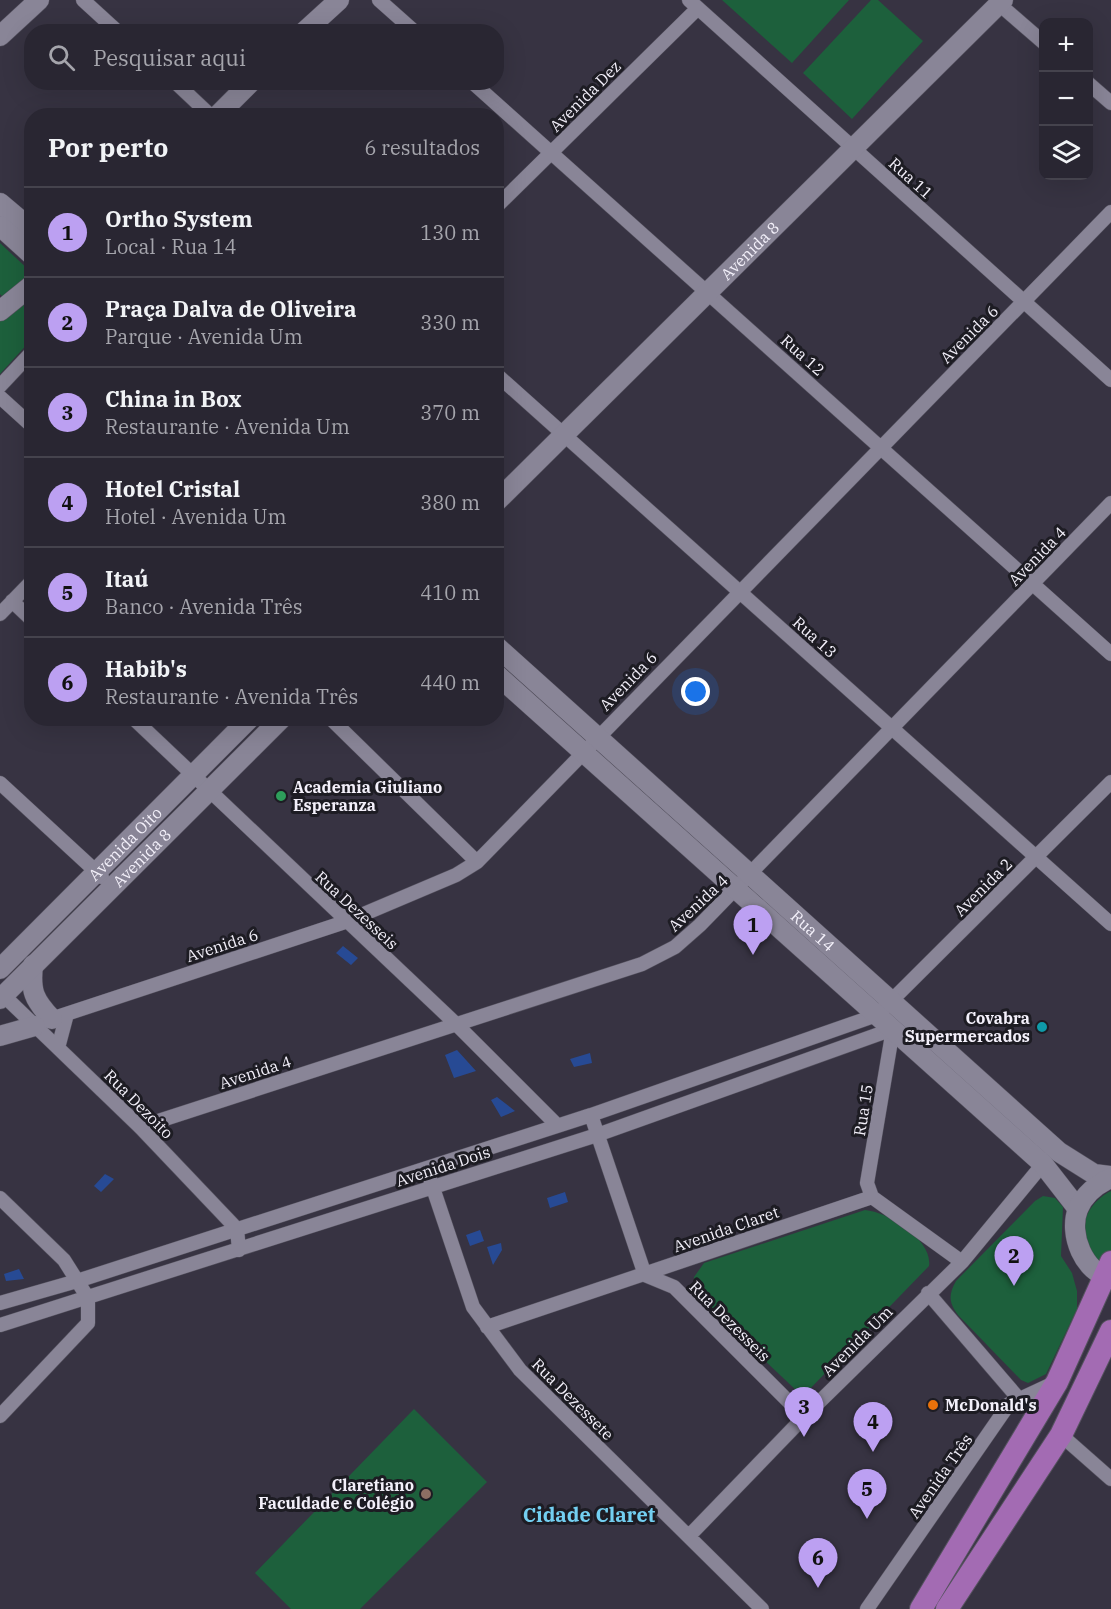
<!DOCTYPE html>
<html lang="pt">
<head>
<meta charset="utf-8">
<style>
  :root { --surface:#292632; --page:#312e3a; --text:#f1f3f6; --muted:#a5a5ac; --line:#45434d; --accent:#bca0f2 }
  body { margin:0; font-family:"IBM Plex Serif",serif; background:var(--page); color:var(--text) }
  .controls { position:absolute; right:18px; top:18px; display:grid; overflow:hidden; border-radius:12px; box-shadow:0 6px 24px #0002 }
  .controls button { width:54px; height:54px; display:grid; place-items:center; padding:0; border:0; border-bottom:2px solid var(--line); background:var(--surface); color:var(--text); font:30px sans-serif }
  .you { position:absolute; left:696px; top:692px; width:21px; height:21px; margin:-15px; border:4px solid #fff; border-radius:50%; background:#1a73e8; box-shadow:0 0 0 9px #1a73e833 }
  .badge { display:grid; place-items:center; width:39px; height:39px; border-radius:50%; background:var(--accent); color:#111; font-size:20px; font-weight:700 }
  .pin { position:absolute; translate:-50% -50px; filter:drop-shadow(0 2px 3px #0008) }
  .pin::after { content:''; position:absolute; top:32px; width:21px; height:18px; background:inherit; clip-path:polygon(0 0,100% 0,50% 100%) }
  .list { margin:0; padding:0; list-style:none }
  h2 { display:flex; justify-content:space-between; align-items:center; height:78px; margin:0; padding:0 24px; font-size:26px }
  h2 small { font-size:20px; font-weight:400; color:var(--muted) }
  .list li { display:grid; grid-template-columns:39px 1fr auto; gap:18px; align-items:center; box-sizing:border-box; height:90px; padding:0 24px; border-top:2px solid var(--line) }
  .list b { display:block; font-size:22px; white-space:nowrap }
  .list p { margin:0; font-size:20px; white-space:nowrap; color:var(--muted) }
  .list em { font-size:20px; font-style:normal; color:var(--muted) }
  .icon { flex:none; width:33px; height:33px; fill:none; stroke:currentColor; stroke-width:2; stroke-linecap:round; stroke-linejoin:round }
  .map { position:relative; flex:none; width:1111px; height:1609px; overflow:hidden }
  .search { position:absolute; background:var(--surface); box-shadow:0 6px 24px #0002; left:24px; top:24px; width:480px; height:66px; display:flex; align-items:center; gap:15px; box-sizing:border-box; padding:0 21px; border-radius:24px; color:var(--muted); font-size:22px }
  .panel { position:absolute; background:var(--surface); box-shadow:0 6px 24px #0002; left:24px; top:108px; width:480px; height:618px; border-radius:24px }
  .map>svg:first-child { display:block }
</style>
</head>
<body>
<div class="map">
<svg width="1111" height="1609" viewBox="0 0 1111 1609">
  <rect width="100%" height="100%" fill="#373342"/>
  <!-- green -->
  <path fill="#1d603c" d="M722,0H849L792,63Z
    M871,0H878L923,41L852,119L803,73Z
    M0,243L31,272L6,300L0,294Z
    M31,293V340L0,374V321Z
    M1111,1191V1268C1106,1265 1098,1262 1094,1258C1072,1236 1086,1203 1111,1191Z
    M1043,1196L1055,1198L1063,1207L1061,1256L1072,1273L1077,1291V1309L1046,1374L1028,1383L1021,1380L958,1315C949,1303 948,1295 956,1281L1035,1201Z
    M865,1210C889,1212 933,1240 929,1266L805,1394L798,1392L695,1295L694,1277L704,1263Z
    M414,1409L487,1482L360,1609H291L255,1573Z"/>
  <!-- water -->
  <path fill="#274a94" d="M343,946L358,958L351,965L336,953Z
    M457,1050L476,1071L454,1078L445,1055Z
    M590,1053L592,1063L574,1067L570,1059Z
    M497,1097L515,1111L501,1117L491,1100Z
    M105,1174L114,1179L101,1192L94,1186Z
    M565,1192L568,1202L550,1208L547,1198Z
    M480,1230L484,1241L470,1246L466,1235Z
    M501,1243L502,1250L493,1265L487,1247Z
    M19,1269L24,1279L6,1281L4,1274Z"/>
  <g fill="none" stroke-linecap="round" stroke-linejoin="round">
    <defs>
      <path id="street" d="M83,0L118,32
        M379,0L415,32
        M689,0L1111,380
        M999,4L1044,43
        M175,82L211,116
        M472,82L1111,654
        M1088,83L1111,103
        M496,207L698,8
        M496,374L1111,924
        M0,386L32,352
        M0,397L32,426
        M12,601L32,620
        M0,614L32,581
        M133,718L456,1024L557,1125
        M330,718L477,862
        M0,783L102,877
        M0,992L140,1127L237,1229L239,1250
        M45,1021L345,922L456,875L477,862L1111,212
        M58,1048L67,1014
        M591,1115L645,1275L674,1287L804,1417
        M140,1127L642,964L675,947L700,925L1111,503
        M430,1179L473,1307L520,1370L762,1609
        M0,1198L64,1260L88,1298V1323L0,1416
        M928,1293L1019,1399
        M0,1303L77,1281L591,1115L877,1015L1111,782
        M0,1325L597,1135L893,1029L867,1183L872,1197
        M487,1327L872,1197L962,1262
        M1061,1435L1111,1479
        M689,1536L804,1417L962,1262L1043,1164
        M867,1609L1009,1404L1056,1382"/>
      <g id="secondary">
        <path d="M304,32L339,0"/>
        <path d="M0,36L39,0"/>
        <path d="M217,116L251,82"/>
        <path d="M0,203L32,230"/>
        <path d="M0,226L32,255"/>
        <path d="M0,311L32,285"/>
        <path id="s1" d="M496,502L1003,0"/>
        <path id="s2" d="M496,646L1059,1152L1094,1174L1111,1176"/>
        <path d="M496,674L1043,1164L1078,1209"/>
        <path d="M33,965C30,991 34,1000 52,1019"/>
        <path id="s3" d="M0,969L250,718"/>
        <path id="s4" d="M0,999L282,718"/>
        <path d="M0,1036L35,1026"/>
        <path d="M1111,1178C1097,1184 1084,1195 1078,1209C1068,1234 1084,1273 1111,1278"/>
      </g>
      <path id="primary" d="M921,1609L1057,1382L1111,1262
        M947,1609L1061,1435L1111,1331"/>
    </defs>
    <!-- street casing -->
    <use href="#street" stroke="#55525f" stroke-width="15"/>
    <!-- secondary casing -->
    <use href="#secondary" stroke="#55525f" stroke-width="21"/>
    <!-- primary casing -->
    <use href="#primary" stroke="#55525f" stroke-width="24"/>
    <!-- street -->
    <use href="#street" stroke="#898597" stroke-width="14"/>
    <!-- secondary -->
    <use href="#secondary" stroke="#898597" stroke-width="20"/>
    <!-- primary -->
    <use href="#primary" stroke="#a36bb3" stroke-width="22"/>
  </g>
  <!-- markers -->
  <circle fill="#2e9e5b" stroke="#1d1c23" stroke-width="2" cx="281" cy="796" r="6"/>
  <circle fill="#0f9aa8" stroke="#1d1c23" stroke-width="2" cx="1042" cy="1027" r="6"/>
  <circle fill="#e8710a" stroke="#1d1c23" stroke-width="2" cx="933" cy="1405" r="6"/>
  <circle fill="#8d6e63" stroke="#1d1c23" stroke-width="2" cx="426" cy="1494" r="6"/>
  <g text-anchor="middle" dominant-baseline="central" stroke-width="6" stroke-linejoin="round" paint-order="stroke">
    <!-- street labels -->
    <g font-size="16" fill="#f3f0fa" stroke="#1d1c23">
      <text transform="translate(585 96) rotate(-45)">Avenida Dez</text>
      <text transform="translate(911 178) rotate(42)">Rua 11</text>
      <text stroke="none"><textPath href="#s1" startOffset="357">Avenida 8</textPath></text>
      <text transform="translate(969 334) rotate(-45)">Avenida 6</text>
      <text transform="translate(803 355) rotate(42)">Rua 12</text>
      <text transform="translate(1037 556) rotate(-46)">Avenida 4</text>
      <text transform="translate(815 637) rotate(42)">Rua 13</text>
      <text transform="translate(628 681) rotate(-46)">Avenida 6</text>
      <text stroke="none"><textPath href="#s3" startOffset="177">Avenida Oito</textPath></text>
      <text stroke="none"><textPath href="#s4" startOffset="200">Avenida 8</textPath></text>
      <text transform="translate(983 887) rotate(-45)">Avenida 2</text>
      <text transform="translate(698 903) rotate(-43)">Avenida 4</text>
      <text transform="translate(357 910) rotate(43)">Rua Dezesseis</text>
      <text stroke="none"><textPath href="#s2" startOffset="426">Rua 14</textPath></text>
      <text transform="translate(222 945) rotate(-18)">Avenida 6</text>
      <text transform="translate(255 1072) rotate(-18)">Avenida 4</text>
      <text transform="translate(139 1104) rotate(45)">Rua Dezoito</text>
      <text transform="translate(863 1110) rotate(-81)">Rua 15</text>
      <text transform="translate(443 1166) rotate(-18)">Avenida Dois</text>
      <text transform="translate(726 1229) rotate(-19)">Avenida Claret</text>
      <text transform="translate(730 1321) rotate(45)">Rua Dezesseis</text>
      <text transform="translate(857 1341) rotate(-45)">Avenida Um</text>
      <text transform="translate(573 1399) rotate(45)">Rua Dezessete</text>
      <text transform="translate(940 1476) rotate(-55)">Avenida Três</text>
    </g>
    <!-- poi labels -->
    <g font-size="16" font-weight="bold" fill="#f3f0fa" stroke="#1d1c23" text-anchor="start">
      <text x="293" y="787">Academia Giuliano<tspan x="293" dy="18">Esperanza</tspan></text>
      <text x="1030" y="1018" text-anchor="end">Covabra<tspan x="1030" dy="18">Supermercados</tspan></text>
      <text x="945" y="1405">McDonald's</text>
      <text x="414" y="1485" text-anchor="end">Claretiano<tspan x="414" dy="18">Faculdade e Colégio</tspan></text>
    </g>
    <!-- quarter labels -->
    <g font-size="20" font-weight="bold" fill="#73cff1" stroke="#1d1c23">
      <text x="589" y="1514">Cidade Claret</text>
    </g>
  </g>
</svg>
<div class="controls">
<button>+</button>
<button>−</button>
<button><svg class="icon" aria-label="layers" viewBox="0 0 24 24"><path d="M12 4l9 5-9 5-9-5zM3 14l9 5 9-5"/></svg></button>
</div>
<div class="you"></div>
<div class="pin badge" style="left:753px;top:955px">1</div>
<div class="pin badge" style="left:1014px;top:1286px">2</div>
<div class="pin badge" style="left:804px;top:1437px">3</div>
<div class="pin badge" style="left:873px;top:1452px">4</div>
<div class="pin badge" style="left:867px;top:1519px">5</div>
<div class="pin badge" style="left:818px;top:1588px">6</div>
<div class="search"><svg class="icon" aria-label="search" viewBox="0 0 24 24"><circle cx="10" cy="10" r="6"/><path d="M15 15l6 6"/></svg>Pesquisar aqui</div>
<section class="panel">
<h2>Por perto<small>6 resultados</small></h2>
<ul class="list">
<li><span class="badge">1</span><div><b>Ortho System</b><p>Local · Rua 14</p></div><em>130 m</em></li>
<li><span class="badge">2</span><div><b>Praça Dalva de Oliveira</b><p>Parque · Avenida Um</p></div><em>330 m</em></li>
<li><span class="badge">3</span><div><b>China in Box</b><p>Restaurante · Avenida Um</p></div><em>370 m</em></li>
<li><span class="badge">4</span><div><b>Hotel Cristal</b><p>Hotel · Avenida Um</p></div><em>380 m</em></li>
<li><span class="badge">5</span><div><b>Itaú</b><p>Banco · Avenida Três</p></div><em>410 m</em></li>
<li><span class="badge">6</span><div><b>Habib's</b><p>Restaurante · Avenida Três</p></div><em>440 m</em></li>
</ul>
</section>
</div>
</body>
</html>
